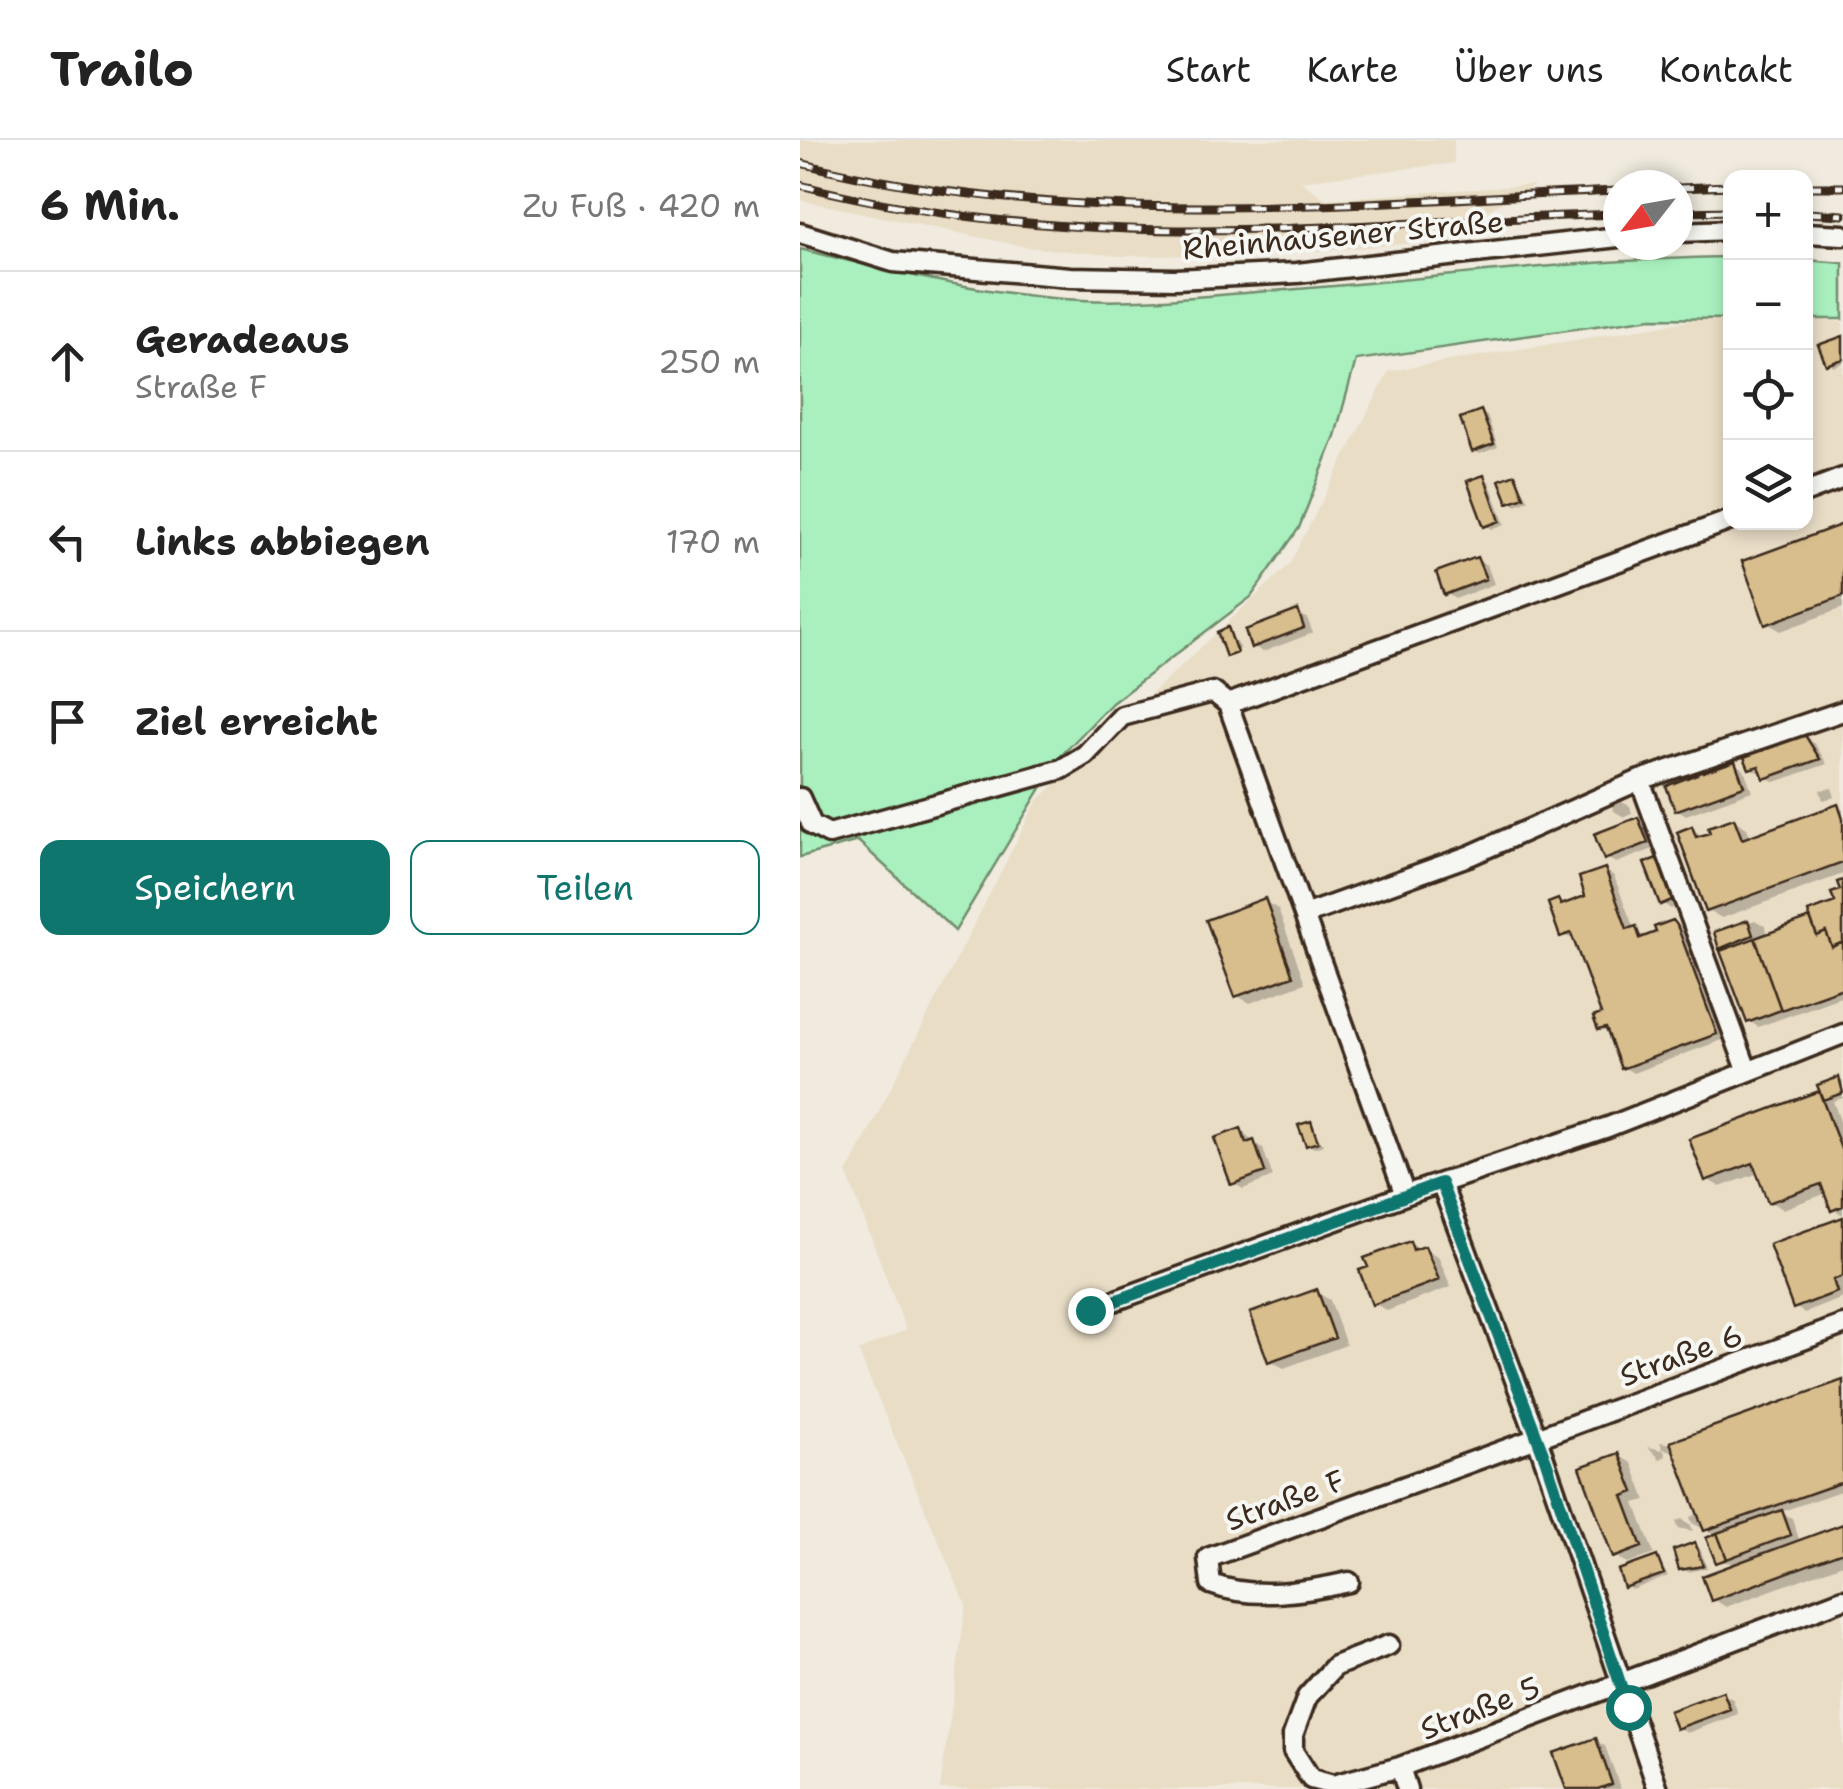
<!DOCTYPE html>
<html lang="de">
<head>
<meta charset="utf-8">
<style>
  :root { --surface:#fff; --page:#f6f6f6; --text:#222; --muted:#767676; --line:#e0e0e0; --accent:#0f766e }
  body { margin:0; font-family:"Shantell Sans",sans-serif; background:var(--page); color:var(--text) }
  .controls { position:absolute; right:30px; top:30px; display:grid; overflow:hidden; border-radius:20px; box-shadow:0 5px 15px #0003 }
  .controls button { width:90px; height:90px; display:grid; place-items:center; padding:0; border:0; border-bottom:2px solid var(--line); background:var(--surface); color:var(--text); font:50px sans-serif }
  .compass { position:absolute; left:803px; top:30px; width:90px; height:90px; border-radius:50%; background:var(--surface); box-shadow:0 5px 15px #0003; rotate:239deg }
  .stop { position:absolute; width:30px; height:30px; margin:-22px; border:8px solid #0f766e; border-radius:50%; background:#fff }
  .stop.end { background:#0f766e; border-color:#fff; box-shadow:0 2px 10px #0008 }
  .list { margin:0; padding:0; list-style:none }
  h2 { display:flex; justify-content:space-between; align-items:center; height:130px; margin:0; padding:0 40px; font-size:42px }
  h2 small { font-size:32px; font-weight:400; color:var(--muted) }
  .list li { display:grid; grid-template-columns:65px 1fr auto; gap:30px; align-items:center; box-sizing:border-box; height:180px; padding:0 40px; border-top:2px solid var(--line) }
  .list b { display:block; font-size:38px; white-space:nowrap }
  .list p { margin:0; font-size:32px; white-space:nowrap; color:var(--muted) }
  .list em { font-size:32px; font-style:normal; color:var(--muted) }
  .actions { display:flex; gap:20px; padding:30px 40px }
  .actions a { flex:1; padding:22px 0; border:2px solid var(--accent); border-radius:20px; text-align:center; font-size:35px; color:var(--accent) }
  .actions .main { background:var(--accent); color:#fff }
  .icon { flex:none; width:55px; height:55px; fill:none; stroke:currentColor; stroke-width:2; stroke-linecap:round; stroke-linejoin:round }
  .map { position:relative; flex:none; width:1043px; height:1649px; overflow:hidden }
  header { display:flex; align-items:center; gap:60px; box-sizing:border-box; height:140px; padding:0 50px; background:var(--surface); border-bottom:2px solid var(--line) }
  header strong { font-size:48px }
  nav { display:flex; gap:55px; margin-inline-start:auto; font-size:35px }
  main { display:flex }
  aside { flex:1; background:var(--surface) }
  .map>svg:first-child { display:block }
</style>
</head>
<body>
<header>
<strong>Trailo</strong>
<nav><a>Start</a><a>Karte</a><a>Über uns</a><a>Kontakt</a></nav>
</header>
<main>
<aside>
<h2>6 Min.<small>Zu Fuß · 420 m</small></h2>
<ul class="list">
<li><svg class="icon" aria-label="ahead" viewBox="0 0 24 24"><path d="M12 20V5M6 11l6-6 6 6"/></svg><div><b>Geradeaus</b><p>Straße F</p></div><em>250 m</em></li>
<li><svg class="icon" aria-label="left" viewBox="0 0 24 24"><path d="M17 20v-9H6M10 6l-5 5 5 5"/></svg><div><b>Links abbiegen</b></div><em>170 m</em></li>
<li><svg class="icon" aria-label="arrive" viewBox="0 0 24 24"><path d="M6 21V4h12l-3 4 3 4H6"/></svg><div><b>Ziel erreicht</b></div></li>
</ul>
<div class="actions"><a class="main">Speichern</a><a>Teilen</a></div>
</aside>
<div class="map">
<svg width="1043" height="1649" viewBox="0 0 1043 1649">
  <rect width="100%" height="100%" fill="#f0ebde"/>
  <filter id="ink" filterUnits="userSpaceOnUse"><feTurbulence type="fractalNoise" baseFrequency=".01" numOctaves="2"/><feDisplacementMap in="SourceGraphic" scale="20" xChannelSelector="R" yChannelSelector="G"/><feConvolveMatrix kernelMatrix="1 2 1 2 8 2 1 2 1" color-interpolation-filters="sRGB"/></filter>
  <g filter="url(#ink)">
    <!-- built -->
    <path fill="#e9ddc6" d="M0,0H654V23L500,41L526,59L735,45L629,102L465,115L320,116L226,107L0,60Z
      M930,174L931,382H1006V179L1043,182V1649H140L166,1466L58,1211L106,1190L47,1034L237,661L489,425L589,231Z"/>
    <!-- green -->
    <path fill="#a9f0be" stroke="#728d6e" stroke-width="2.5" d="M0,109C94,132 185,155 282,160C345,163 409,155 471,151C624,140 777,119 930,117V179L852,178L556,220L535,296L499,388L451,457L312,563L259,618L155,791L58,701L0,717Z
      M1006,120L1043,123V179H1006Z"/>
    <!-- shadow -->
    <path fill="#0003" d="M1043,198V223L1033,227L1021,206Z
      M681,273L687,276L698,307L680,314L674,310Z
      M715,337L729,360L716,365L710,361Z
      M683,338L689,341L705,384L692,389L686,385Z
      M1043,387V468L981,491L967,483L945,423Z
      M677,420L687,425L694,444L655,459L646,453Z
      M498,473L507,478L513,493L463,512L453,506Z
      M428,490L440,509L428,513Z
      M1005,598L1015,604L1027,624L975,642L951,628Z
      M934,624L944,629L952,651L886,675L877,669L901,630L907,634Z
      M1032,648L1035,657L1023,660L1020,650Z
      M820,661L830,666L832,673L824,677L814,671L812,664Z
      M1037,667L1043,670V734L922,778L908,771L892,689L905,697L934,680L947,688L951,698Z
      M837,680L847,686L856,708L816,723L806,718Z
      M857,721L866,727L880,765L871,769L862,763Z
      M805,730L814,736L834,789L846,798L873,782L883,788L925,899L833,933L823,927L811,895L800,889L804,876L776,800L762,795L758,762L765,766L789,758Z
      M1043,752V856L958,887L949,881L928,811L917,793L955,780L965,786L968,796L1013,779L1038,764L1034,755Z
      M464,761L478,769L505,843L450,863L437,856Z
      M1038,940L1043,942V958L1033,961L1043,989V1075L1033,1069L1027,1053L983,1069L970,1062L959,1033L920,1047L907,1039L892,1000L1023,952Z
      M510,984L523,1005L514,1008L508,1004Z
      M440,991L463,1009L473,1037L443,1049L433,1043Z
      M1043,1079V1158L1004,1173L995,1167L972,1106Z
      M610,1104L638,1116L651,1147L587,1171L574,1163Z
      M516,1152L530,1160L546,1205L484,1228L470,1221Z
      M1043,1243V1350L980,1372L992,1378L1000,1402L1043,1386V1424L926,1467L913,1459L940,1424L918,1421V1396L892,1383L890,1377L900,1373L877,1312L863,1309L866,1316L860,1319L848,1307L863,1310L860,1302L873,1304Z
      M819,1316L832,1323L846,1360L835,1363L854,1414L828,1424L815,1416Z
      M882,1379L891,1385L893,1391L878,1388L876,1381Z
      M895,1404L900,1408L907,1428L888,1432L881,1428Z
      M857,1418L868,1436L832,1450L826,1446Z
      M923,1554L933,1559L938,1574L887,1593L878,1587Z
      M795,1601L805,1606L821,1649H769Z"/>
    <!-- building -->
    <path fill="#d8bd8d" stroke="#3b2a1e" stroke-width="2.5" d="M1043,196V219L1026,225L1018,205Z
      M681,270L694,304L672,312L660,278Z
      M715,334L724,357L708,363L699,340Z
      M684,335L700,381L684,387L667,341Z
      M1043,384V456L965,485L942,421Z
      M677,417L686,439L644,455L636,432Z
      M498,470L504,488L451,508L445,490Z
      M428,487L437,513L426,517L417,492Z
      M1005,595L1020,619L964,639L959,626L949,629L944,617Z
      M935,621L944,646L875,671L866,646L897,634L895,630L901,627L903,632Z
      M1038,664L1043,679V722L906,772L877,692L892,686L896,697L910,693L908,687L934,678L942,699Z
      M838,677L848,703L804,720L794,694Z
      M857,718L872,760L860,765L844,723Z
      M805,728L827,789L836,786L840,798L856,792L854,787L873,780L877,785L917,894L821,929L806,888L798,890L793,877L801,874L771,793L760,797L748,763L758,759L761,765L785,756L779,737Z
      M1043,740V802L1032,807L1026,792L1017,796L1008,772L1035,762L1031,753L1040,750L1037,742Z
      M465,758L493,836L435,857L406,780Z
      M1010,778L1017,796L1026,792L1032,807L1043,802V848L981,870L955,798Z
      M948,780L953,795L919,809L914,792Z
      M955,798L981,870L947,883L920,811Z
      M1039,937L1043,953L1023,960L1017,945Z
      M1019,951L1043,1014V1066L1031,1071L1021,1044L968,1063L953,1023L905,1041L889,999Z
      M511,981L518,1002L506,1006L498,985Z
      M441,988L446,1003L454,1000L465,1032L431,1045L414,998Z
      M1043,1077V1136L1033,1140L1037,1152L993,1169L969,1104Z
      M610,1101L613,1110L625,1106L639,1140L572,1165L559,1130L568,1127L564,1118Z
      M517,1149L535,1198L468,1222L450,1173Z
      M1043,1240V1342L904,1391L870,1302Z
      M819,1313L834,1352L823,1356L842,1407L813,1418L780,1327Z
      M982,1370L991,1395L927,1419L917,1393Z
      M1043,1384V1412L911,1461L902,1436Z
      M917,1393L927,1419L916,1423L906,1398Z
      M895,1402L903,1426L879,1430L873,1410Z
      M857,1416L864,1434L824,1448L818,1430Z
      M923,1551L930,1569L876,1589L869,1571Z
      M796,1598L812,1644L798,1649H766L753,1613Z"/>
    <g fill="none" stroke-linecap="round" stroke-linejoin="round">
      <defs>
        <path id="minor" d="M878,92L931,90
          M0,93L93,122L270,137L375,139L497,133L818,97
          M1006,93L1043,95
          M1006,352L1043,338
          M428,564L605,1055L808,987L1043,894
          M0,658L12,685L29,694L262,629L285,615L322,576L413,552L428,564L931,380
          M504,775L671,715L840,640
          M947,930L840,640L1043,571
          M641,1043L737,1298L1043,1185
          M289,1170L605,1055
          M549,1442C505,1452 453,1460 411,1444L408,1418L737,1298L858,1649
          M589,1505L535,1526L507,1557L493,1595V1611L511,1639L533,1645L600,1627L1043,1459
          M600,1627L607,1649"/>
      </defs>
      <!-- minor casing -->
      <use href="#minor" stroke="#3b2a1e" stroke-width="25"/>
      <!-- minor -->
      <use href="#minor" stroke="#f6f6f2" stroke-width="18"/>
      <defs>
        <path id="rail" d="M0,23C273,92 541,62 818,51
          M0,45C283,117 533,83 818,74
          M1006,47H1043
          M878,48L931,46
          M878,72L931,71
          M1006,73L1043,75"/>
      </defs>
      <!-- rail casing -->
      <use href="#rail" stroke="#3b2a1e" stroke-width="9"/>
      <!-- rail -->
      <use href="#rail" stroke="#f6f6f2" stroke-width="5" stroke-dasharray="15" stroke-linecap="butt"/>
    </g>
  </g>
  <g fill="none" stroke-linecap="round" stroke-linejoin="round" filter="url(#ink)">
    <!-- route -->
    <path stroke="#0f766e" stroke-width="12" d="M290,1170L641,1043L746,1321L828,1567"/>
  </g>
  <g text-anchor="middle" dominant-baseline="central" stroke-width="8" stroke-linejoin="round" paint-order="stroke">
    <!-- street labels -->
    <g font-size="30" fill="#3b2a1e" stroke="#f6f6f2">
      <text transform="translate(543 95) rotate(-5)">Rheinhausener Straße</text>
      <text transform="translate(881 1215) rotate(-20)">Straße 6</text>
      <text transform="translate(485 1360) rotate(-20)">Straße F</text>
      <text transform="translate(680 1568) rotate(-21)">Straße 5</text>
    </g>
  </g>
</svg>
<div class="controls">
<button>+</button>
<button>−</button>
<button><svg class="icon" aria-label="locate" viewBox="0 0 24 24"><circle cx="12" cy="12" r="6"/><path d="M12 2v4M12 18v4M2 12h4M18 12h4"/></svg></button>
<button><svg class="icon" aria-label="layers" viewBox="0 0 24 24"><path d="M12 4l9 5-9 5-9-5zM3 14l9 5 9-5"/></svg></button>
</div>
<svg class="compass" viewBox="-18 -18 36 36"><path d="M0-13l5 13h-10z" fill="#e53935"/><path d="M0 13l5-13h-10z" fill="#767676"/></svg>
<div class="stop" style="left:828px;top:1567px"></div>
<div class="stop end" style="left:290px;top:1170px"></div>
</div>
</main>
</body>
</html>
